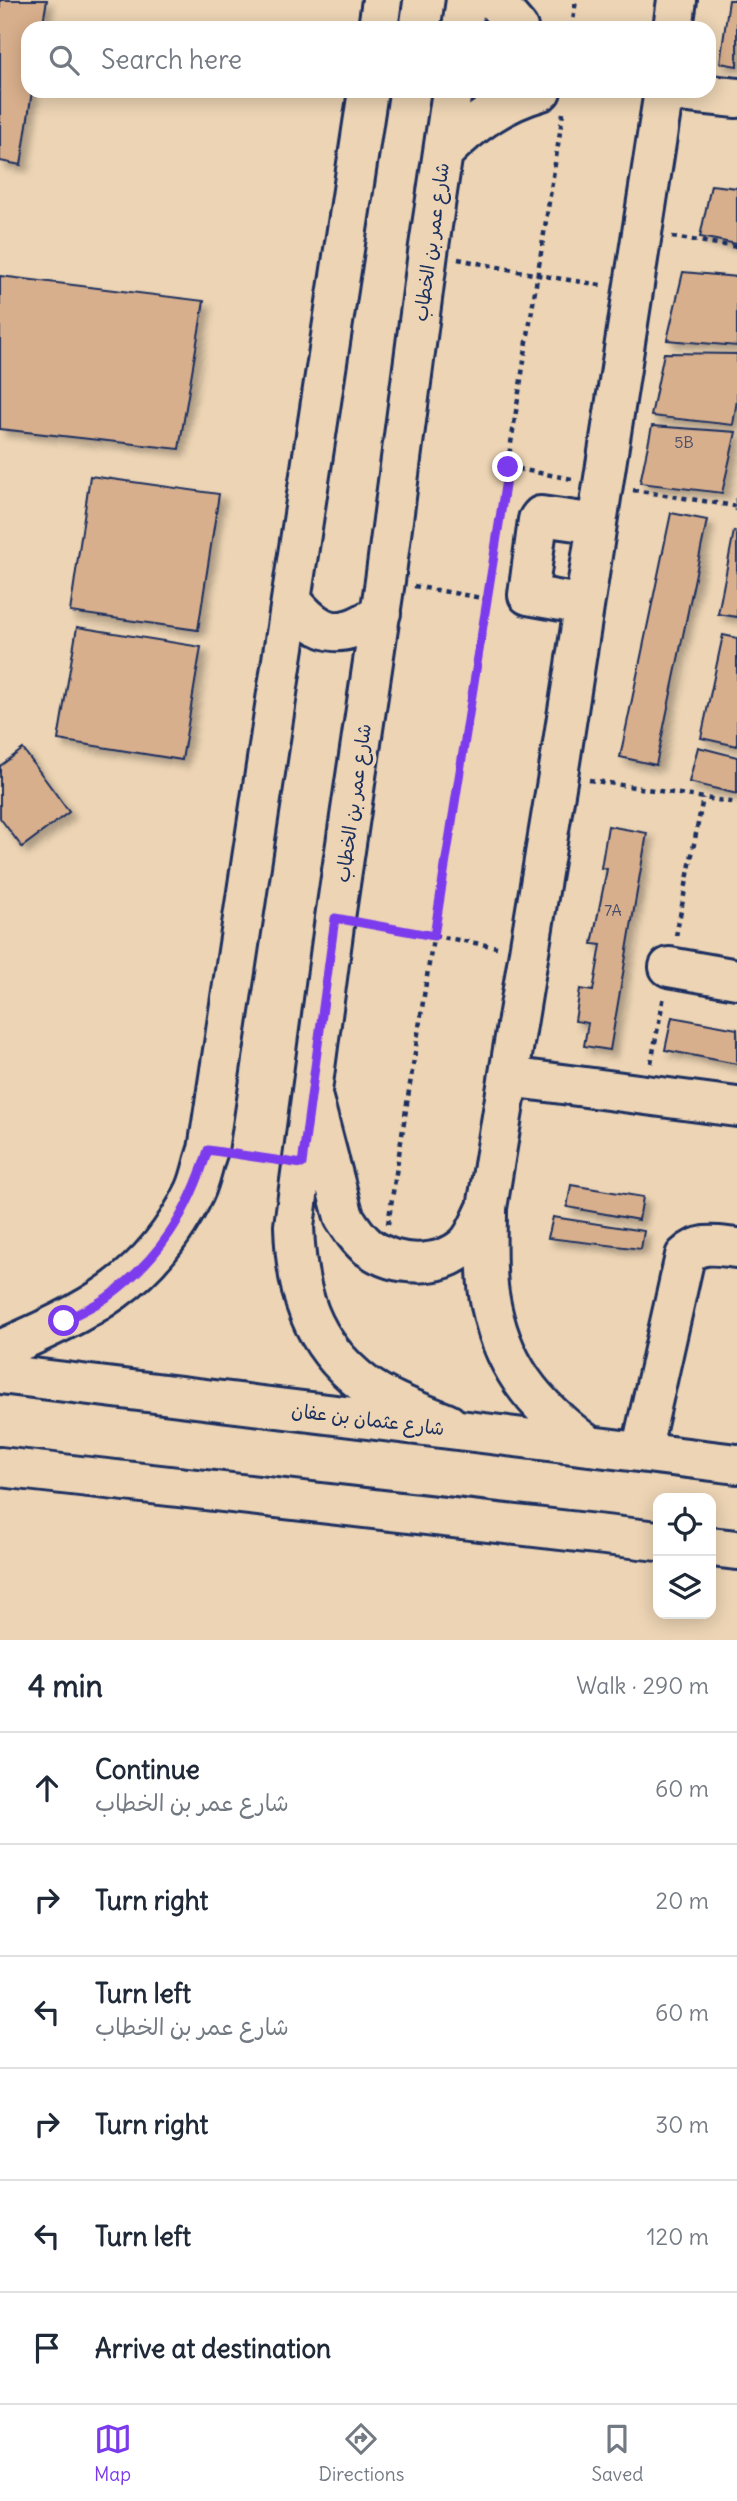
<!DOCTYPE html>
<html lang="en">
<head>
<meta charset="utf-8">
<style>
  :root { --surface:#fff; --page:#f2f2f3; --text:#1f2937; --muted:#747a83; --line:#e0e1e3; --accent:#7c3aed }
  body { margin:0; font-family:Delius,"Playpen Sans Arabic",sans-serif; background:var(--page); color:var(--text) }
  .controls { position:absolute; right:21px; bottom:21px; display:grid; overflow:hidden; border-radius:14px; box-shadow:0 4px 18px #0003 }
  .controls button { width:63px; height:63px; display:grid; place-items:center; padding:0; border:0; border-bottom:2px solid var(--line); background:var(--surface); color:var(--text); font:35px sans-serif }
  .stop { position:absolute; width:21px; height:21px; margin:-16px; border:5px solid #7c3aed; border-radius:50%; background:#fff }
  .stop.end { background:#7c3aed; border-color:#fff; box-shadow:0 2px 7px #0008 }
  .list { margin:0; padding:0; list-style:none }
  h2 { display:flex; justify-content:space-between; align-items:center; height:91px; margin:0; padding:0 28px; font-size:30px }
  h2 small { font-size:23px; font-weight:400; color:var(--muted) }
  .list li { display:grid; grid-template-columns:46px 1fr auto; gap:21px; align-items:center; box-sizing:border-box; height:112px; padding:0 28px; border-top:2px solid var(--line) }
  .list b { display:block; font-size:26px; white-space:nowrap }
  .list p { margin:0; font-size:23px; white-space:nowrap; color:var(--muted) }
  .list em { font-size:23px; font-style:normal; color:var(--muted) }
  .icon { flex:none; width:38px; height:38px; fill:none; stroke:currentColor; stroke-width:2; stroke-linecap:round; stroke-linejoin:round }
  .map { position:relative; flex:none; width:737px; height:1640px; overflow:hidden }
  .search { position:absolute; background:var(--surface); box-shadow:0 4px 18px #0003; left:21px; right:21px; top:21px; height:77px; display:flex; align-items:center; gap:18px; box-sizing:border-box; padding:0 24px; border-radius:21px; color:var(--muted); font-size:26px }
  .sheet { height:763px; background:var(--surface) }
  nav { display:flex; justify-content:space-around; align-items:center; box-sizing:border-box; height:98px; border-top:2px solid var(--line); background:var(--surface); font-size:19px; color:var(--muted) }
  nav a { display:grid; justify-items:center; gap:4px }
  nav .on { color:var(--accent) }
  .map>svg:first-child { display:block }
</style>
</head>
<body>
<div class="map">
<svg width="737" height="1640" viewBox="0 0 737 1640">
  <defs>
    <filter id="shadow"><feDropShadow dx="6" dy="6" stdDeviation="3.5" flood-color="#0004"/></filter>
  </defs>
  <rect width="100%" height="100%" fill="#ecd4b4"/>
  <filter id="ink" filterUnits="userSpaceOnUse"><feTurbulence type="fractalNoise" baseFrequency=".0143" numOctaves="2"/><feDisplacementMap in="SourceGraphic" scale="14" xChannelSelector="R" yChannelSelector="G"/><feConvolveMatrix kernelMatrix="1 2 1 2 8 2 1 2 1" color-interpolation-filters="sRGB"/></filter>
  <g filter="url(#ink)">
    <!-- building -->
    <path fill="#d8af8c" stroke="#1b2f5e" stroke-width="2" filter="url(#shadow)" d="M0,0H47L42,28H28V91H32L21,165L0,161Z
      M729,0H737V66L720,63Z
      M711,185L737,188V244L700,237Z
      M683,272L737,277V346L667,340Z
      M0,276L204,301L179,449L0,429Z
      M664,353L737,354V400L733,425L651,416Z
      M652,426L736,432L722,493L640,483Z
      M90,476L219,494L198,630L70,612Z
      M671,513L707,520L656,765L620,757Z
      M734,531L737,532V617L718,614Z
      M77,627L201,647L182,760L58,740Z
      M723,635L737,638V746L701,738Z
      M698,747L737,757V794L689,782Z
      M23,749L69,812L22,847L0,818V766Z
      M608,826L647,833L610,1050L584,1046L588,1023L575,1021L580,989L593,991L601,945L592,944L607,869L601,868Z
      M672,1017L737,1029V1064L665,1050Z
      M571,1185L643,1197L639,1220L567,1207Z
      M553,1217L644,1231L641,1249L548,1238Z"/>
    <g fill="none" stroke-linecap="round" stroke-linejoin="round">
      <defs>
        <path id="minor" d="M494,0L518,28
          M378,28L382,0
          M462,28L466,0
          M673,28L677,0
          M670,91L737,98
          M444,152C472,124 502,102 541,91
          M292,601C323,639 342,639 381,613
          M584,605L528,595L538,520L541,516L597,524
          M669,967L737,979
          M509,1077L737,1107
          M312,1095L344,1217C351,1228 358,1239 368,1247C395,1267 439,1269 465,1246C475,1237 481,1219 487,1208L558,775L664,91
          M0,1350C88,1311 151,1283 195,1191C201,1178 203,1163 208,1150L368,91
          M448,1424C420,1412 389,1402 364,1384C310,1342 296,1291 294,1226L335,918L385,581L428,253L452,91
          M641,1452L685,1256C701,1241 717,1246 737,1248"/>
        <path id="major" d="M487,1208C487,1236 485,1266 489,1294C500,1364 533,1405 589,1446
          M0,1374L737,1464
          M0,1467L658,1541
          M711,1547L737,1550"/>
      </defs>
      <!-- minor casing -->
      <use href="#minor" stroke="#1b2f5e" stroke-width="44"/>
      <!-- major casing -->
      <use href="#major" stroke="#1b2f5e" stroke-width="44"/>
      <!-- path -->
      <path stroke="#1b2f5e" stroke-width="4.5" stroke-dasharray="5 5" stroke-linecap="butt" d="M572,28L576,0
        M672,237L737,247
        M458,259L538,275L601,285
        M508,467L572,479
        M633,490L735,506
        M737,498V511
        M414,586L487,599
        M589,780L737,803
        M365,923L497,947
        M676,936L703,798
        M651,1063L664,996
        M240,1155L273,1160
        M388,1224L563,113"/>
      <!-- minor -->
      <use href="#minor" stroke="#ecd4b4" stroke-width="38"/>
      <!-- major -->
      <use href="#major" stroke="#ecd4b4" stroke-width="38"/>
    </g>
  </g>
  <g fill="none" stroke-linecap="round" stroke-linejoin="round" filter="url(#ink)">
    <!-- route -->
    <path stroke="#7c3aed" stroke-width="9" d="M64,1321C78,1313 93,1307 106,1298C160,1259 188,1213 208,1150L302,1164L335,918L434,936L508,467"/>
  </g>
  <g text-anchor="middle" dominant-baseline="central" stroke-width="7" stroke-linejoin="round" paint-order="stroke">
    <!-- number labels -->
    <g font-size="16" fill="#4a4f6a">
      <text x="684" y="442">5B</text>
      <text x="613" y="910">7A</text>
    </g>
    <!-- street labels -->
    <g font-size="19" fill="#1b2f5e" stroke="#ecd4b4">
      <text transform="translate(431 242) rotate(-82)">شارع عمر بن الخطاب</text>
      <text transform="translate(353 803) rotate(-82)">شارع عمر بن الخطاب</text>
      <text transform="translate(368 1419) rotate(7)">شارع عثمان بن عفان</text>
    </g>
  </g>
</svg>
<div class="controls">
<button><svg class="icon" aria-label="locate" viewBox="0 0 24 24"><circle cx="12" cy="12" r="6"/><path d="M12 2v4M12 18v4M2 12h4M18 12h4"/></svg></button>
<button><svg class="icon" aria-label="layers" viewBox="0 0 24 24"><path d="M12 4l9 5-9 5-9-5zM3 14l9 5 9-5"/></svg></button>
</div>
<div class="stop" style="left:64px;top:1321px"></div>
<div class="stop end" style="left:508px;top:467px"></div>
<div class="search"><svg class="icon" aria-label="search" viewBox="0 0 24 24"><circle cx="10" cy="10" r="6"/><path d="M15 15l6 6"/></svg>Search here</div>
</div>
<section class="sheet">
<h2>4 min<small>Walk · 290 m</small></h2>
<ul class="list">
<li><svg class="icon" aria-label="ahead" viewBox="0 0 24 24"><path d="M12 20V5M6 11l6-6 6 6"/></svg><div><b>Continue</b><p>شارع عمر بن الخطاب</p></div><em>60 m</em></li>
<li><svg class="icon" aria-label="right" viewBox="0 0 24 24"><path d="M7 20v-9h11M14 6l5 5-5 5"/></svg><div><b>Turn right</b></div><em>20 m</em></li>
<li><svg class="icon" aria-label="left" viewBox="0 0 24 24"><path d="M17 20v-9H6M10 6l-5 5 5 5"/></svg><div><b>Turn left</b><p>شارع عمر بن الخطاب</p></div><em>60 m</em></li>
<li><svg class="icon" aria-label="right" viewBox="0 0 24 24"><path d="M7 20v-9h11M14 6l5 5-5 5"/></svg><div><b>Turn right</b></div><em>30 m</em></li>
<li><svg class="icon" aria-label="left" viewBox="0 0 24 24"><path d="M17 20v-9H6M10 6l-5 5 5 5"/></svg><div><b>Turn left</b></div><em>120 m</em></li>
<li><svg class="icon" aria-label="arrive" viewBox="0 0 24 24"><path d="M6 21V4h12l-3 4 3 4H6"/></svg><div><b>Arrive at destination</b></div></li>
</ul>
</section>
<nav>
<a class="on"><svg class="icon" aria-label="map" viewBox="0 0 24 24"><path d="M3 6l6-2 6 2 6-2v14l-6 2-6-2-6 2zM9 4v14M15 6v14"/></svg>Map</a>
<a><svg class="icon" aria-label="directions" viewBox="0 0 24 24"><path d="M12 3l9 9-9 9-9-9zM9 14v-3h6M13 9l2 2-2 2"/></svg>Directions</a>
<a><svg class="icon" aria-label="saved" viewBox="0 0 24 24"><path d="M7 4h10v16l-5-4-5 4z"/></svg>Saved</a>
</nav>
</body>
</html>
